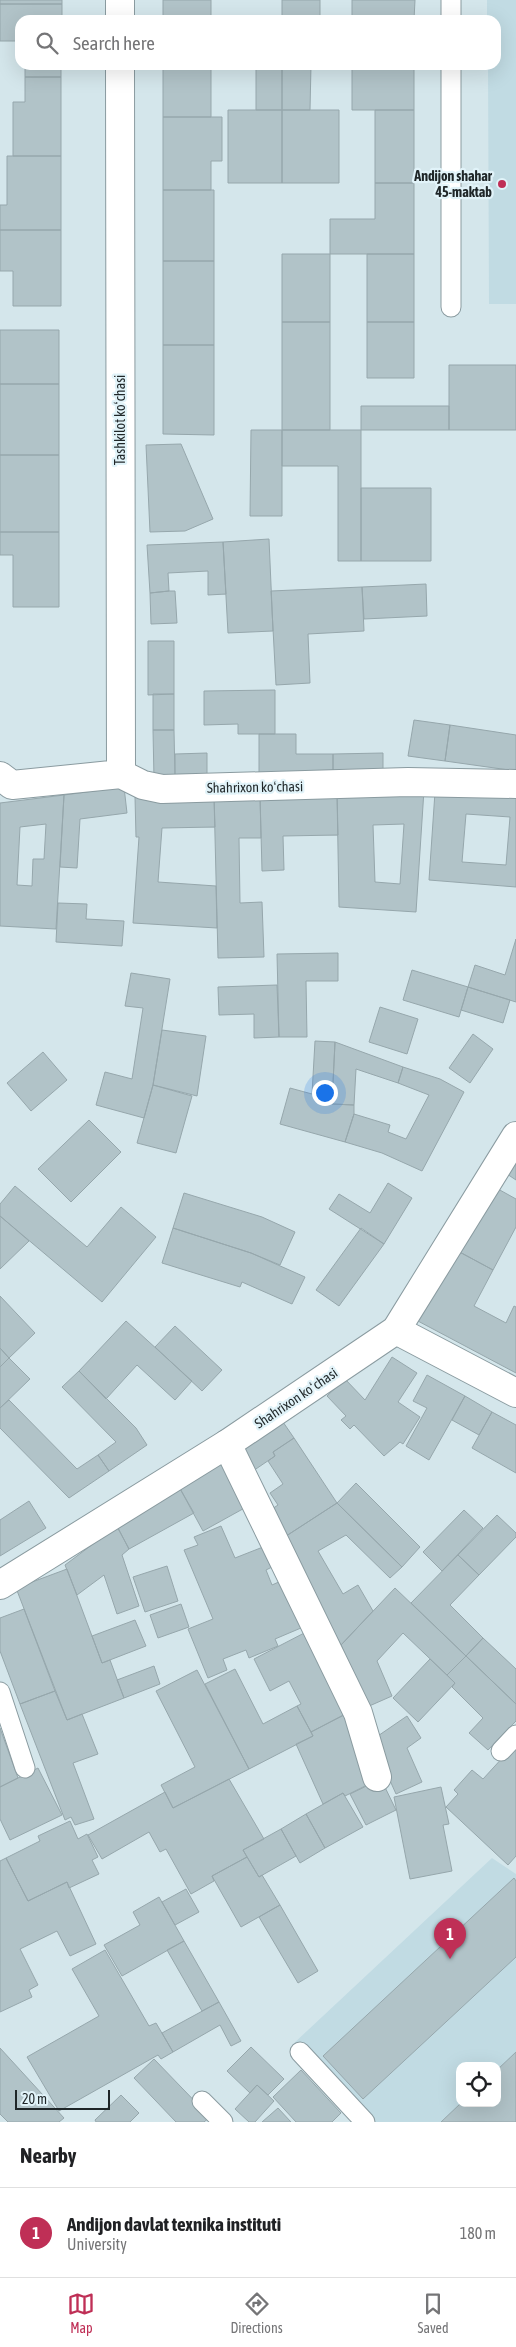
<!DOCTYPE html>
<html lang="en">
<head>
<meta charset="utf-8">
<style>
  :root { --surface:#fff; --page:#f6f6f6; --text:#202124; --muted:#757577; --line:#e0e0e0; --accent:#bf2f56 }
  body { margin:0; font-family:"Asap Condensed",sans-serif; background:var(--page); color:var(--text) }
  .controls { position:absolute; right:15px; bottom:15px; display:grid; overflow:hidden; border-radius:10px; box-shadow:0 5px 20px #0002 }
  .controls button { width:45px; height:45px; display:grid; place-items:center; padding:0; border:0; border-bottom:1px solid var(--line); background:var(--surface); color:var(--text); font:25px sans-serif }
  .scale { position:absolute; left:15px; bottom:12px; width:95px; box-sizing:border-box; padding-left:5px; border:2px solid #1f2628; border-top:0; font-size:14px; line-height:18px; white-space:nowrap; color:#1f2628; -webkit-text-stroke:4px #e1f3f9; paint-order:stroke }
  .you { position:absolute; left:324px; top:1092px; width:18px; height:18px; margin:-12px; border:4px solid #fff; border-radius:50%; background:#1a73e8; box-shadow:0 0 0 8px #1a73e833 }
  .badge { display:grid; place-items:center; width:32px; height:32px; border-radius:50%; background:var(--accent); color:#fff; font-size:16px; font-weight:700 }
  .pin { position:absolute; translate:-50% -41px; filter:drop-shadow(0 1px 2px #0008) }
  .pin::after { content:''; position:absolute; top:26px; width:18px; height:15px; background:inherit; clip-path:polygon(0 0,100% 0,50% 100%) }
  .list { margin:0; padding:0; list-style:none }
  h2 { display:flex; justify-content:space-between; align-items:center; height:65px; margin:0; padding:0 20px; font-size:21px }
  h2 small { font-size:16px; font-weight:400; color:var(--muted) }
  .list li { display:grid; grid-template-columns:32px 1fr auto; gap:15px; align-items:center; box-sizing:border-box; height:90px; padding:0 20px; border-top:1px solid var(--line) }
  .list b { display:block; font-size:19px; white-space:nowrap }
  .list p { margin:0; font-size:16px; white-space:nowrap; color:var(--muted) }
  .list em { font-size:16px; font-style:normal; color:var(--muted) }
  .icon { flex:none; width:28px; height:28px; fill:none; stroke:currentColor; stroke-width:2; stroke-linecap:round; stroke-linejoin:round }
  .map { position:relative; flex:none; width:516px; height:2122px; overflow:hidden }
  .search { position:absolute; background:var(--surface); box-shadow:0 5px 20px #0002; left:15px; right:15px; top:15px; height:55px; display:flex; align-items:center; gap:12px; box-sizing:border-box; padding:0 18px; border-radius:15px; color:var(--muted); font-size:19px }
  .sheet { height:155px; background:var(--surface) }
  nav { display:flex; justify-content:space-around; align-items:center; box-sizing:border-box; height:70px; border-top:1px solid var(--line); background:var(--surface); font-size:14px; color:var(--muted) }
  nav a { display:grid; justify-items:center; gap:2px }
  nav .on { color:var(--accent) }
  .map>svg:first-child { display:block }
</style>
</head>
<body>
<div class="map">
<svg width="516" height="2122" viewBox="0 0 516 2122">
  <rect width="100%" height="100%" fill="#d4e6eb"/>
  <!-- built -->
  <path fill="#c1dbe3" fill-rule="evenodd" d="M487,0H516V304H489L488,65H496V20H487Z
    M492,1858L516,1874V2122H352L292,2045ZM460,2066H497V2103H460Z"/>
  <!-- building -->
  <path fill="#b1c3c8" stroke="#96a7ac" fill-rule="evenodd" d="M0,0H62V4H0Z
    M163,0H211V20H163Z
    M282,0H320V20H282Z
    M352,0H415L414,20H352Z
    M0,4H62V20H20V41H0Z
    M25,65H61V77H25Z
    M163,65H211V117H163Z
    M256,65H282V110H256Z
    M282,65H311L310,110H282Z
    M352,65H414V110H352Z
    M25,77H61V156H13V102H25Z
    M228,110H282V183H228Z
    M282,110H339V183H282Z
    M375,110H414V183H375Z
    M163,117H222V161H211V190H163Z
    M7,156H61V230H0V205H7Z
    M375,183H414V254H330V219H375Z
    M163,190H214V261H163Z
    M0,230H61V306H13V271H0Z
    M282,254H330V322H282Z
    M367,254H414V322H367Z
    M163,261H214V345H163Z
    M282,322H330V430H282Z
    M367,322H414V378H367Z
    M0,330H59V384H0Z
    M163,345H214V435L163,434Z
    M449,365H516V430H449Z
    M0,384H59V455H0Z
    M361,406H449V430H361Z
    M251,430H282V516H250Z
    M282,430H361V561H338V466H282Z
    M181,444L213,519L185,531L150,532L146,445Z
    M0,455H59V532H0Z
    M361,488H431V561H361Z
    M0,532H59V607H13V555H0Z
    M269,539L273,631L228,633L223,542Z
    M223,542L226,594L208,595V571L168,573L169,591L150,593L147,545Z
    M426,584L427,616L364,619L362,587Z
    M362,587L364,631L308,634L310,683L276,685L271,591Z
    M169,591H175L177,623L151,624L150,593Z
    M148,641H174V694L148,695Z
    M275,690V734H238V724L204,725V691Z
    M153,694H174V730H153Z
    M414,720L450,725L445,761L408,756Z
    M450,725L516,735V771L445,761Z
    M153,730H174L175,779H154Z
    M259,734H296V754H333V777H259Z
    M207,753V779H175V754Z
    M383,753V776L333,777V754Z
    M124,787L127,813L80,819L77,868L60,867L64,795Z
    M424,790L416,912L339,907L337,792ZM404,824L400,884L375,882L373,825Z
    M337,792L338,835L283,836L284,870L262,871L260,795Z
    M435,792L516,798V887L429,880ZM466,814L510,817L506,865L462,862Z
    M64,795L56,929L0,926V803ZM46,824L44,859H33L32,886L17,885L20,827Z
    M260,795L261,838H239L240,903L262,902L264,957L218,958L214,796Z
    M214,796L215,827L162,828L158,882L216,886L217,928L133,923L139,837H136L135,797Z
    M58,903L87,904L86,919L124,921L122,946L56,942Z
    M516,939V1002L468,987L475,965L505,975Z
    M338,953V981H306L307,1037H279L277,954Z
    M412,970L468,987L459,1017L403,1000Z
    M131,973L170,979L153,1085L144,1118L96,1105L105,1072L132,1079L143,1008L125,1006Z
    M277,985L279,1037L254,1038V1014L219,1015L218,987Z
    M468,987L510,1000L503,1023L461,1010Z
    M380,1007L418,1019L407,1054L369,1042Z
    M162,1030L206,1036L197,1096L153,1085Z
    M473,1034L493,1049L470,1083L449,1068Z
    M315,1041L335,1042L332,1104L354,1105V1114L345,1142L280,1124L290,1088L312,1094Z
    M335,1042L403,1067L398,1083L356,1069L354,1105L332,1104Z
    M43,1052L67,1080L31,1111L7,1083Z
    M403,1067L440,1079L464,1092L422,1171L382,1153L345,1142L354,1114L390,1125L388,1132L406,1139L429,1095L398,1083Z
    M153,1085L192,1096L176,1153L137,1143Z
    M89,1120L121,1152L71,1202L38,1169Z
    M516,1152V1180L504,1172Z
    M388,1183L412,1198L384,1244L329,1209L339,1194L370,1213Z
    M489,1184L516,1199V1227L493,1270L454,1249Z
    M15,1186L87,1247L121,1207L156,1237L102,1302L0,1216V1204Z
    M184,1193L262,1217L295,1232L280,1265L251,1253L173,1228Z
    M0,1216L29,1241L0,1269Z
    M173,1228L251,1253L305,1277L292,1304L242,1282L240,1287L162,1263Z
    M361,1228L384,1244L339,1306L316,1290Z
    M454,1249L493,1270L474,1306L506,1323L514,1306L516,1307V1373L416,1320Z
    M0,1296L35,1333L9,1358L0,1348Z
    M126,1321L192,1381L175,1400L137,1365L106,1399L79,1371Z
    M175,1326L222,1370L202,1391L155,1347Z
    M0,1348L9,1358L0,1367Z
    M392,1357L417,1373L398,1402L420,1417L403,1444L400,1442L384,1456L354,1425L350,1429L341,1420L346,1416L327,1396L345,1379L365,1400Z
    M9,1358L30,1379L0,1408V1367Z
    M79,1371L136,1428L147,1445L109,1471L98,1455L116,1442L62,1387Z
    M427,1375L465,1396L429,1460L406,1446L427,1408L413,1401Z
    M465,1396L492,1412L479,1435L452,1420Z
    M9,1400L77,1469L98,1455L109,1471L69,1498L0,1428V1408Z
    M492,1412L516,1425V1473L472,1448Z
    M283,1422L294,1438L273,1452L275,1456L250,1473L236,1453Z
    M294,1438L337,1503L280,1540L263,1515L278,1505L270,1493L283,1484L268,1461L275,1456L273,1452Z
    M225,1460L250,1505L203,1531L178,1485Z
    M356,1483L420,1547L402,1567L337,1503Z
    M178,1485L194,1513L129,1549L114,1521Z
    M29,1501L46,1528L0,1556V1520Z
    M337,1503L402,1567L390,1578L346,1535L318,1551L343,1594L358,1585L373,1611L341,1645L280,1540Z
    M464,1510L483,1528L442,1571L423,1552Z
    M497,1515L516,1533V1537L479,1575L458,1555Z
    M117,1526L129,1549L122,1555L139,1606L117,1614L104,1575L77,1595L65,1565Z
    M221,1526L235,1558L263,1547L272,1567L266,1570L272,1585L281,1581L308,1625L275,1639L278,1646L249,1658L246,1650L223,1659L227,1670L208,1678L188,1629L213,1619L184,1550L198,1545L194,1537Z
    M458,1555L479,1575L450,1605L483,1638L466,1656L411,1603Z
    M167,1566L178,1601L145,1612L133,1577Z
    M67,1569L102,1663L110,1660L124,1698L67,1720L16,1588Z
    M395,1588L466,1656L447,1675L403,1633L377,1661L392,1696L367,1707L341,1645Z
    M181,1604L189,1627L158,1638L150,1615Z
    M24,1609L55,1691L20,1704L0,1651V1618Z
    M135,1620L146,1646L102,1663L92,1636Z
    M310,1630L352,1711L311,1732L297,1706L301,1704L289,1681L270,1691L254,1659Z
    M483,1638L516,1669V1704L466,1656Z
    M466,1656L516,1704V1721L488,1750L469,1733L483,1718L452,1687L455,1683L447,1675Z
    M430,1659L455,1683L418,1722L393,1698Z
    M154,1666L160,1684L124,1698L117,1680Z
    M235,1669L263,1724L297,1706L313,1736L249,1769L205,1684Z
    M197,1670L249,1769L173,1808L161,1785L195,1767L156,1691Z
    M55,1691L67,1720L82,1714L98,1754L73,1763L94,1819L75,1825L71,1817L65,1820L20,1704Z
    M347,1713L377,1780L345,1796L343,1793L323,1804L296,1744L313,1736L311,1732Z
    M407,1716L421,1738L407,1748L422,1782L396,1794L372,1740Z
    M0,1728L18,1778L0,1787Z
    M516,1743V1856L508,1865L446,1807L458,1794L454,1790L472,1770L483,1779Z
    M38,1768L62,1815L10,1840L0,1819V1787Z
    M229,1779L264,1839L243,1850L247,1857L212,1876L214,1881L191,1894L166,1849L160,1852L149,1832L102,1859L88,1835L165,1792L173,1808Z
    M381,1779L396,1810L366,1825L350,1794Z
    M441,1787L449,1824L443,1825L452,1871L410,1879L394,1797Z
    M343,1793L363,1827L325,1848L306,1814Z
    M306,1814L325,1848L300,1863L281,1829Z
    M70,1821L78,1839L87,1834L98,1857L92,1860L99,1874L69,1888L67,1882L28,1901L6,1858L40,1841L38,1836Z
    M281,1829L296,1856L259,1877L243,1850Z
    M247,1857L259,1877L262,1875L280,1905L241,1927L212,1876Z
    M6,1858L28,1901L67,1882L96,1944L70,1956L57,1931L20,1949L38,1985L29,1990L32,1997L0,2012V1861Z
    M514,1878L516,1881V1957L363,2099L323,2056Z
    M186,1889L199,1912L175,1925L162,1902Z
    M159,1897L184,1941L122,1976L104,1945L140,1925L133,1912Z
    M280,1905L318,1971L298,1983L259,1917Z
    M184,1941L219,2002L202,2011L167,1950Z
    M105,1950L149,2026L156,2023L173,2052L161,2059L158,2055L59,2111L27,2057L99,2016L72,1969Z
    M219,2002L241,2041L231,2046L220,2025L173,2052L162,2033Z
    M251,2047L284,2079L268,2095L257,2085L250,2093L227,2071Z
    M0,2048L64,2118L59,2122H8L0,2114Z
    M516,2052V2122H441L461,2103H497V2070Z
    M154,2059L210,2117L204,2122H176L134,2078Z
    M301,2070L341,2113L332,2122H296L273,2097Z
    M257,2085L274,2101L255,2122H249L235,2109Z
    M121,2095L139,2113L130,2122H96L95,2120Z
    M278,2108L291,2122H262Z"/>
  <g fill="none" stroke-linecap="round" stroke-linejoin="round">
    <defs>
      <path id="service" d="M451,0V20
        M451,65V307
        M0,1692L25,1768
        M501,1751L516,1735
        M300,2052L365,2122
        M202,2101L223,2122"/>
      <path id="minor" d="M120,0V20
        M120,65L121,774
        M0,776L12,785L121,774L143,785L162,789L408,782L516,784
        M396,1330L516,1393
        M227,1444L358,1713L377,1777"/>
      <path id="tertiary" d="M0,1585L227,1444L396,1330L516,1136"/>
    </defs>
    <!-- service casing -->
    <use href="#service" stroke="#8a9ba0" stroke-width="21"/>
    <!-- minor casing -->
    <use href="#minor" stroke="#8a9ba0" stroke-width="30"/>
    <!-- tertiary casing -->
    <use href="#tertiary" stroke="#8a9ba0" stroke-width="30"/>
    <!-- service -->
    <use href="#service" stroke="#fff" stroke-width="19"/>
    <!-- minor -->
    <use href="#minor" stroke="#fff" stroke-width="28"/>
    <!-- tertiary -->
    <use href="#tertiary" stroke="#fff" stroke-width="28"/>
  </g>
  <!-- markers -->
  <circle fill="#bf2f56" stroke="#e1f3f9" stroke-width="2" cx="502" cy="184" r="5"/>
  <g text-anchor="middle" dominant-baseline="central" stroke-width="4.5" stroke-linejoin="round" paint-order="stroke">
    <!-- poi labels -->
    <g font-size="14" font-weight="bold" fill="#1f2628" stroke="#e1f3f9" text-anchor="end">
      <text x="492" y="176">Andijon shahar<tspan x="492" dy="16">45-maktab</tspan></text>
    </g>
    <!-- street labels -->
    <g font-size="14" fill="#1f2628" stroke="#e1f3f9">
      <text transform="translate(120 420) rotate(-90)">Tashkilot koʻchasi</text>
      <text transform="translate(255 787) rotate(-1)">Shahrixon koʻchasi</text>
      <text transform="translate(296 1398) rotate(-34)">Shahrixon koʻchasi</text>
    </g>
  </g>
</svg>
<div class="controls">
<button><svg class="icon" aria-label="locate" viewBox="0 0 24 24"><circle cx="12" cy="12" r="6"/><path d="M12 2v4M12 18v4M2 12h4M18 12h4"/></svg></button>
</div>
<div class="scale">20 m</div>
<div class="you"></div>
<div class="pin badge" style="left:450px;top:1959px">1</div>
<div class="search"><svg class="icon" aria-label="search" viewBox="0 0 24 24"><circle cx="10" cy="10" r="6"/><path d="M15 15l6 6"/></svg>Search here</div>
</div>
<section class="sheet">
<h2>Nearby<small></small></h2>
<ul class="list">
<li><span class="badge">1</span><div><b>Andijon davlat texnika instituti</b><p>University</p></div><em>180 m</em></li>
</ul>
</section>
<nav>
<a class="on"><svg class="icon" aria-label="map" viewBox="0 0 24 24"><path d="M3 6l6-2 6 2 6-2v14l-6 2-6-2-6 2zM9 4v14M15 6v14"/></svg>Map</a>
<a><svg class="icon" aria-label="directions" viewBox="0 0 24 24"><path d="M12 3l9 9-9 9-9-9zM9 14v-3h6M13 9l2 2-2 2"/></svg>Directions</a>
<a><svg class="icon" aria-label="saved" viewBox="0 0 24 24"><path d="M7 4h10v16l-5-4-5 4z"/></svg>Saved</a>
</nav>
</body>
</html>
